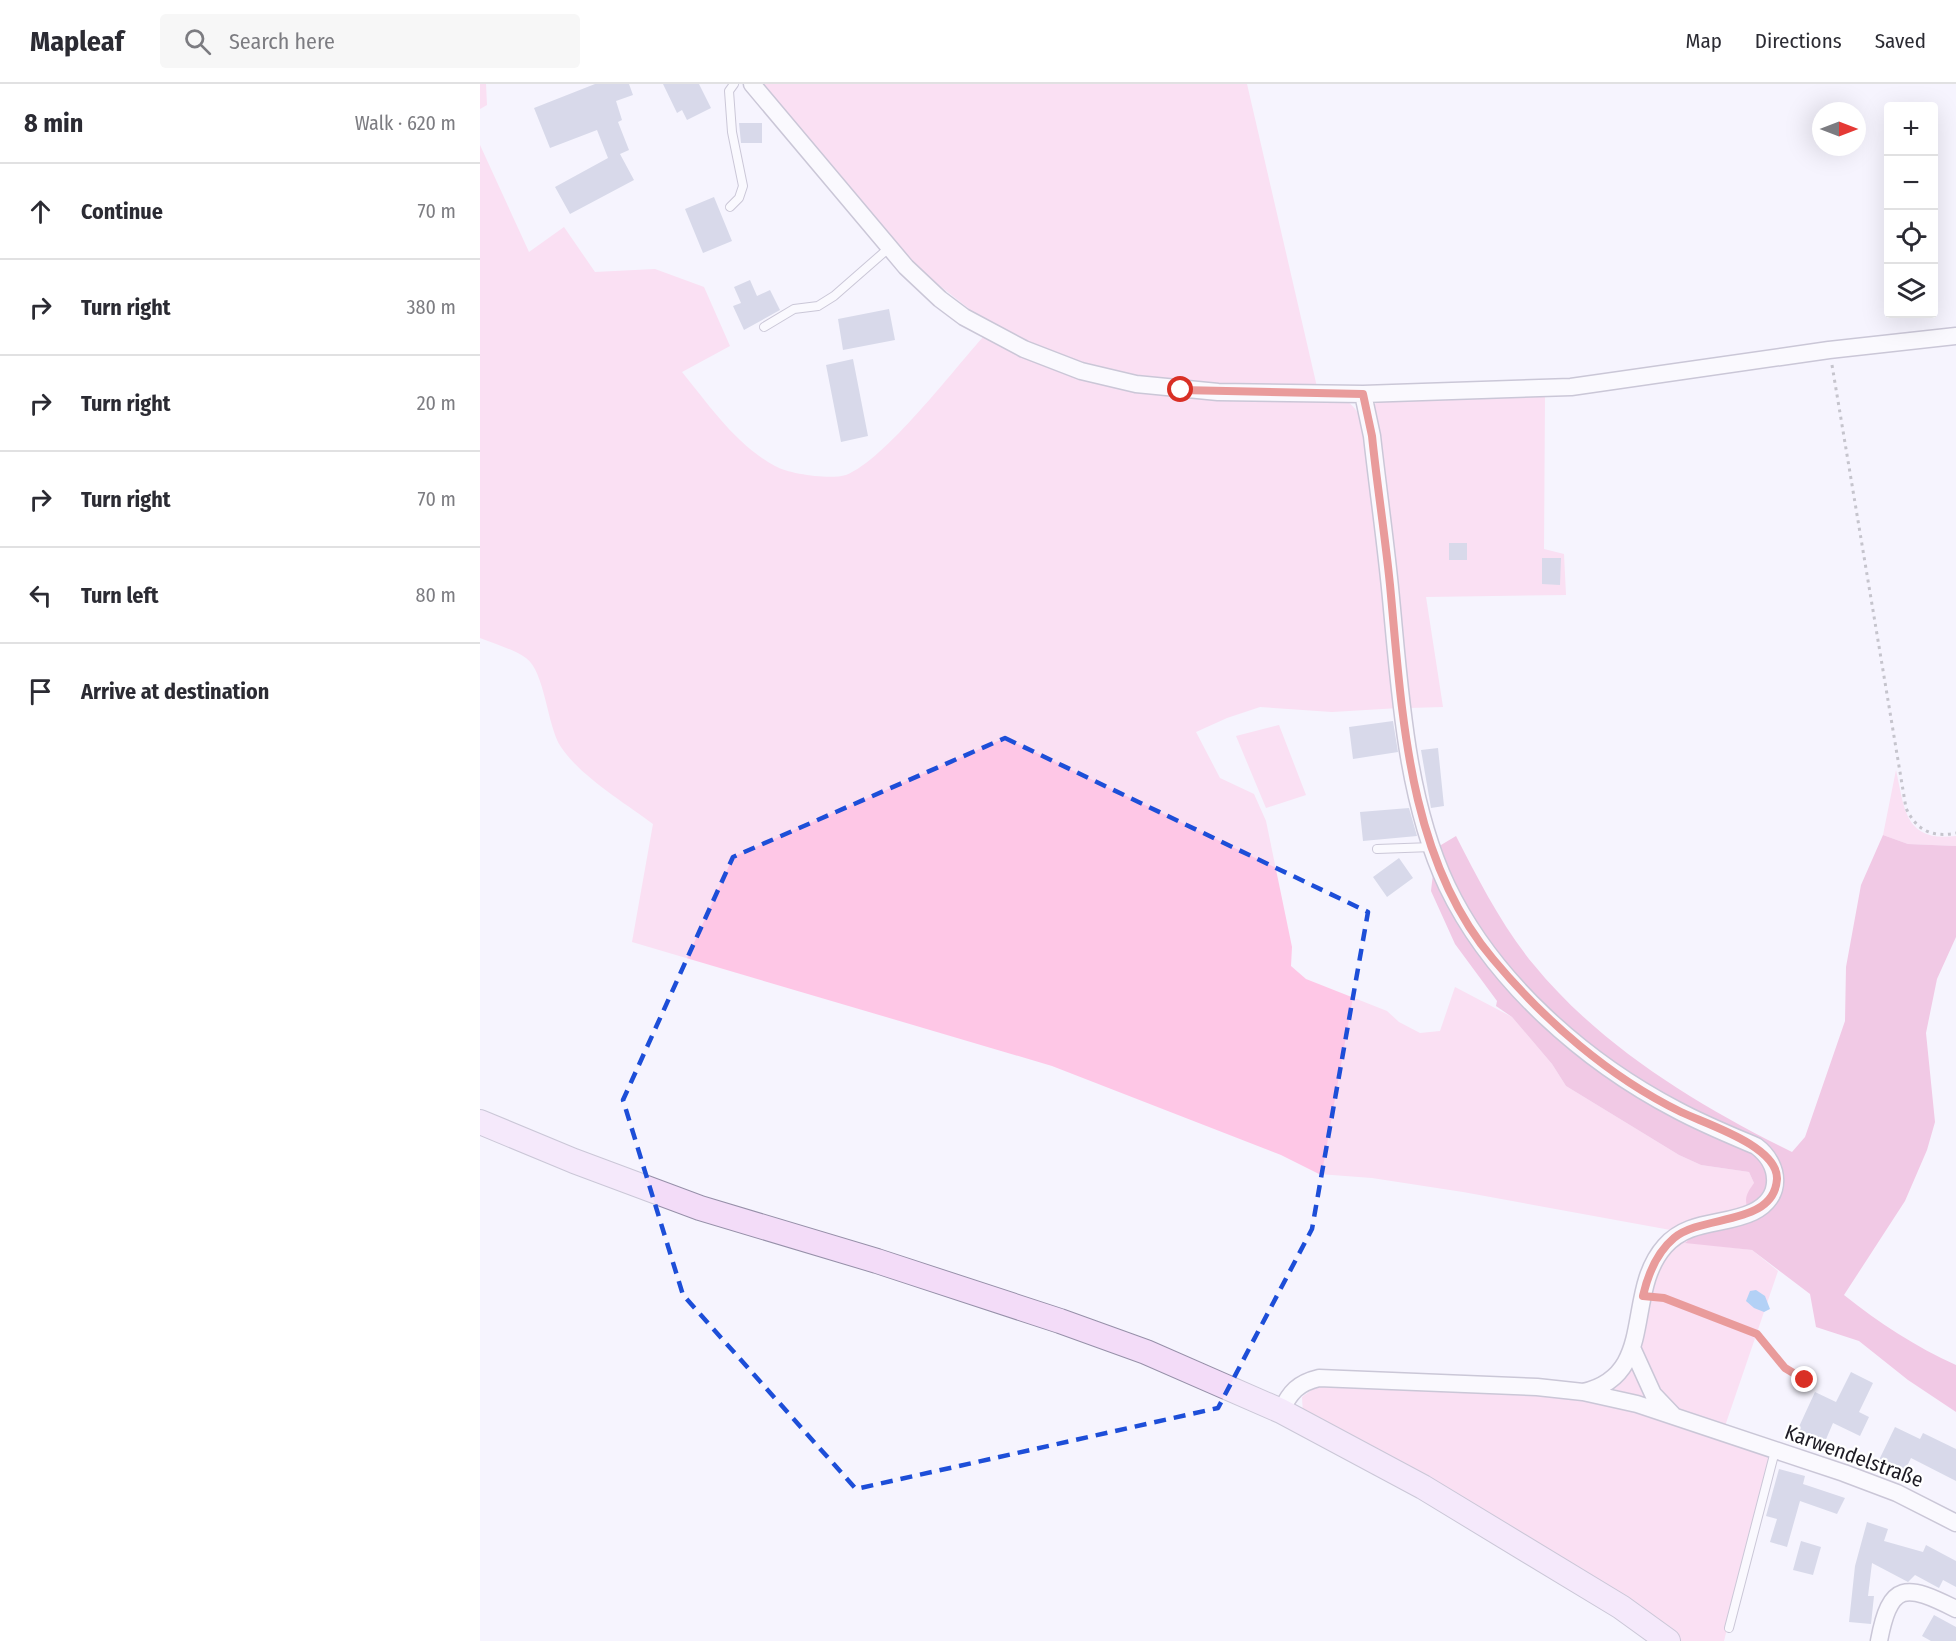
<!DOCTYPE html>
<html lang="en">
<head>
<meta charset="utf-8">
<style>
  :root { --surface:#fff; --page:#f7f7f7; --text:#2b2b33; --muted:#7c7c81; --line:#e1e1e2 }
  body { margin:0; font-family:"Fira Sans Condensed",sans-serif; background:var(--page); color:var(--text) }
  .controls { position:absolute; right:18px; top:18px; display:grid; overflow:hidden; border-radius:6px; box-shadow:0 6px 24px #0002 }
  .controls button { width:54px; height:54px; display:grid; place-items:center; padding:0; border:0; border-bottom:2px solid var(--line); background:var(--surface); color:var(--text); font:30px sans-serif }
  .compass { position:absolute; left:1332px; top:18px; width:54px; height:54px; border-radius:50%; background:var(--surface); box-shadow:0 6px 24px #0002; rotate:90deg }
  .stop { position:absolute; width:18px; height:18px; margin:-14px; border:4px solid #d93025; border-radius:50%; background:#fff }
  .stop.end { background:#d93025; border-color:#fff; box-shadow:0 2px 6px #0008 }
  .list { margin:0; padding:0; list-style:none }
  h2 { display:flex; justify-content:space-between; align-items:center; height:78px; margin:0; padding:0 24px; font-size:26px }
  h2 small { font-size:20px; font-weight:400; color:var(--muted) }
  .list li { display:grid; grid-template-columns:39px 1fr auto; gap:18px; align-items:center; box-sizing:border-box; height:96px; padding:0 24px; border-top:2px solid var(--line) }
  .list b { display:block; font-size:22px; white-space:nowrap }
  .list em { font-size:20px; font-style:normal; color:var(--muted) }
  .icon { flex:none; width:33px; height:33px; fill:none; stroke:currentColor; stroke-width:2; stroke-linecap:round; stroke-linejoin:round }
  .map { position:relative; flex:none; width:1476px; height:1557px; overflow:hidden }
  header { display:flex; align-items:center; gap:36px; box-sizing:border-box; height:84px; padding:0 30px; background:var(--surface); border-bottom:2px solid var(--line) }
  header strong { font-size:28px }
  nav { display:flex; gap:33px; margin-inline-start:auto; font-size:21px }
  .search { width:420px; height:54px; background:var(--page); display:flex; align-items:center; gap:15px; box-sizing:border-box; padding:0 21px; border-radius:6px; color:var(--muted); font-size:22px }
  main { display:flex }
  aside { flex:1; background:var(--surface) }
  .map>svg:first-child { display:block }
</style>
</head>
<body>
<header>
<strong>Mapleaf</strong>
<div class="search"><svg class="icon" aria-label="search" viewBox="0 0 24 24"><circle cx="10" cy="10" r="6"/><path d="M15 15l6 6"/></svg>Search here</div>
<nav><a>Map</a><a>Directions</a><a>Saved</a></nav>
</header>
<main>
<aside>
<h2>8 min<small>Walk · 620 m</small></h2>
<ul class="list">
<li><svg class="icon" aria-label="ahead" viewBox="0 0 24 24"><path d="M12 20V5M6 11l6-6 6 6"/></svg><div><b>Continue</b></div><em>70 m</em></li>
<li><svg class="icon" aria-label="right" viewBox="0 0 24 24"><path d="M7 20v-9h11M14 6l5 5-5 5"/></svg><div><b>Turn right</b></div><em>380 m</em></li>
<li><svg class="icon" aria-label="right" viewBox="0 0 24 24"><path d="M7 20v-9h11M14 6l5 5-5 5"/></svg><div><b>Turn right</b></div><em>20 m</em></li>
<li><svg class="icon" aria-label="right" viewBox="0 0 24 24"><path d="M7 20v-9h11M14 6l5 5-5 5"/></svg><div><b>Turn right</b></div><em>70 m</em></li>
<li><svg class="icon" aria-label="left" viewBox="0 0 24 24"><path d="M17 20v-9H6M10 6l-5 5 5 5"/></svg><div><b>Turn left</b></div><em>80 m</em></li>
<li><svg class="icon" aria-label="arrive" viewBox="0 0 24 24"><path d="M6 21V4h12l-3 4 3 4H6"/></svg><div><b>Arrive at destination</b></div></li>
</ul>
</aside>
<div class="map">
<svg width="1476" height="1557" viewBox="0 0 1476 1557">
  <rect width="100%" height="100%" fill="#f6f4fe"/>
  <!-- green -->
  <path fill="#fec7e6" d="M0,0H6L7,21L0,25Z
    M283,0H767L837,303L721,302L668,296L583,275L507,239L427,176Z
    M0,61L49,168L84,143L115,188L175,185L224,203L250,262L202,288C229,321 256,361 295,382C309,390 350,396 366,391C405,376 474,285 504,252L593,291L868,318C882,329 884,342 888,358L919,624L852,628L780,623L747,634L716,648L740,694L774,710L786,737L812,863L811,882L826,895L907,927L919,938L940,949L960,947L975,903L1032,933L1072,980L1086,1002L1199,1071L1221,1081L1269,1088L1274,1099L1269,1127L1196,1147L983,1108L892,1094L839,1090L801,1071L572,982L152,858L173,740C145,719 100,692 81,663C67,642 65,587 46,574C33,565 15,560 0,554Z
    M1065,311L1064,465L1084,470L1086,511L946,513L963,623L928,624L893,324L898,315Z
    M799,641L826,711L786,724L756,652Z
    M1416,686C1425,727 1425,758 1476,752V762L1428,760L1403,751Z
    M1220,1146L1206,1158L1272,1166L1298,1187L1245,1342L1195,1324L1175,1303L1160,1274L1159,1248L1170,1199L1188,1166Z
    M1152,1285L1170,1316L1131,1304Z
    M841,1299L1077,1310L1181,1333L1290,1371L1244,1557H1199L823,1330L822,1313Z"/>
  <!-- forest -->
  <path fill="#ec94c8" d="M1403,751L1428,760L1476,762V853L1457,895L1446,949L1455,1038L1447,1066L1425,1117L1364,1211C1399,1239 1436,1263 1476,1281V1328L1428,1296L1379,1257L1336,1243L1330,1210L1272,1166L1205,1159L1220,1146L1269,1127C1263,1115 1267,1109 1274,1099L1269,1088L1221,1081L1199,1071L1086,1002L1072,980L1032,933L1016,922L1017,917L975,860L951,807L956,764L976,752C998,795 1023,844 1054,881C1121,963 1219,1022 1312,1068L1325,1053L1365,937L1366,883L1381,801Z"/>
  <!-- water -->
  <path fill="#62a7ed" d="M1276,1206L1285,1212L1290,1225L1284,1228L1274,1224L1266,1217L1270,1207Z"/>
  <!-- building -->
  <path fill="#b3b9d3" d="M115,0H149L153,11L136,17L142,36L138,38L149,66L140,70L154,96L90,130L75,103L128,74L117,46L70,64L54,24Z
    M183,0H219L231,24L207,36L202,26L197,29Z
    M259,39H282V59H261Z
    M234,113L252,157L223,169L205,125Z
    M270,196L277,212L290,206L300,226L264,246L253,222L261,219L254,203Z
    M409,225L415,256L363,266L358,235Z
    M373,275L388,352L361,358L346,281Z
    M969,459H987V476H969Z
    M1062,474H1081L1080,501L1062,500Z
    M913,637L918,668L873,675L869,643Z
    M958,664L964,722L951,724L941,666Z
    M929,724L937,752L883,757L880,728Z
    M919,774L933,794L907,813L893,793Z
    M1371,1288L1393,1299L1379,1328L1389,1333L1380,1352L1353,1339L1344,1360L1317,1347L1335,1308L1356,1318Z
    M1415,1343L1440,1355L1443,1349L1476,1365V1397L1431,1374L1424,1388L1399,1376Z
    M1299,1385L1325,1392L1323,1400L1365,1414L1357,1430L1320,1417L1307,1463L1290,1458L1297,1435L1286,1432Z
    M1387,1438L1408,1445L1404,1457L1443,1468L1446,1461L1476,1477V1503L1463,1496L1459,1504L1435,1491L1428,1498L1392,1479L1388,1512H1394L1391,1540L1369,1538L1375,1482Z
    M1321,1457L1341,1463L1333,1491L1313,1486Z
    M1454,1531L1476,1543V1557H1451L1442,1552Z"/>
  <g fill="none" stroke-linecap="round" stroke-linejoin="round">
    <defs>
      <path id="lane" d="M250,123L259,114L263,102L252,48L249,7L254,0
        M284,243L314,225L338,222L354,212L410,163
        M897,765L952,763
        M1249,1544L1295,1367"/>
      <path id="street" d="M272,0L426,183L460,215L484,233L544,265L601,287L656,300L738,308L883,310L1091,303L1349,266L1476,252
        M883,310L892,352C898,406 906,460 911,514C920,608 926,715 967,802C1013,898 1105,978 1197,1026C1223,1040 1250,1051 1276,1062C1300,1080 1304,1113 1273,1128C1244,1142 1209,1135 1185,1162C1143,1209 1178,1291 1103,1308
        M1153,1266L1173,1310L1193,1331
        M801,1327C810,1308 818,1299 839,1294L1057,1303L1103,1308L1157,1320L1364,1389L1417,1409L1476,1439
        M1399,1557C1410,1497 1426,1500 1476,1525"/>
      <path id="secondary" d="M0,1038L94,1077L220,1124L397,1177L580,1237L666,1268L801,1327L943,1403L1141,1523L1188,1557"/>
    </defs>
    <!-- lane casing -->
    <use href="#lane" stroke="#9690a9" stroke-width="10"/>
    <!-- street casing -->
    <use href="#street" stroke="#9690a9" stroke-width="19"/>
    <!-- secondary casing -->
    <use href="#secondary" stroke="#9690a9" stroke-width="26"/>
    <!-- path -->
    <path stroke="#8b8992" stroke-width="3" stroke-dasharray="3 4.5" stroke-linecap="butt" d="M1352,281L1426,724C1436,746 1452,754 1476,749
      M1179,1213L1277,1250L1305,1284L1325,1296"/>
    <!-- lane -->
    <use href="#lane" stroke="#fff" stroke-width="8"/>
    <!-- street -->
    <use href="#street" stroke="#fff" stroke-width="16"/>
    <!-- secondary -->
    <use href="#secondary" stroke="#f3dcf8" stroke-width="24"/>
  </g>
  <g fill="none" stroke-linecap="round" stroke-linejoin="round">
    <!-- route -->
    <path stroke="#d93025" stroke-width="8" d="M701,306L883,310L892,352C897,401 905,451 910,501C922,626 927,774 1013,875C1064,936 1129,993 1201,1028C1226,1040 1298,1062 1297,1095C1294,1142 1223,1130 1194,1154C1176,1169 1168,1190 1163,1212L1184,1214L1277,1250L1305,1284L1325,1296"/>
  </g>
  <!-- marked area -->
  <path d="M0 0H1476V1557H0ZM525,654L888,828L832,1145L738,1324L376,1405L203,1211L143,1016L253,773Z" fill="#f6f4fe" fill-opacity=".55" fill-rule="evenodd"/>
  <path fill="none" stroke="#1d4ed8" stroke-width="4.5" stroke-dasharray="12 8" stroke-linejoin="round" d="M525,654L888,828L832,1145L738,1324L376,1405L203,1211L143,1016L253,773Z"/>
  <g text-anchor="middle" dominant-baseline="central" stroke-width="4.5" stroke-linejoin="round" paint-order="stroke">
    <!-- street labels -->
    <g font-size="21" fill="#1d1b24" stroke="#fff">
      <text transform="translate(1374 1372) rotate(20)">Karwendelstraße</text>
    </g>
  </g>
</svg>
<div class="controls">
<button>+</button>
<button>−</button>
<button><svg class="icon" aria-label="locate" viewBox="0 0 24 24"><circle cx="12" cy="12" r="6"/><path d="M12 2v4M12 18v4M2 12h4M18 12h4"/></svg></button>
<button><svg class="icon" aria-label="layers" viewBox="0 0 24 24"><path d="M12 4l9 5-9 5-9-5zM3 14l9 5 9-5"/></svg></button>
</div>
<svg class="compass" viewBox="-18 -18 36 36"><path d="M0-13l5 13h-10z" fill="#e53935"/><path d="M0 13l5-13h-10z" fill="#7c7c81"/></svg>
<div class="stop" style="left:701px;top:306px"></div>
<div class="stop end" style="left:1325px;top:1296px"></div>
</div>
</main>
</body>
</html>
